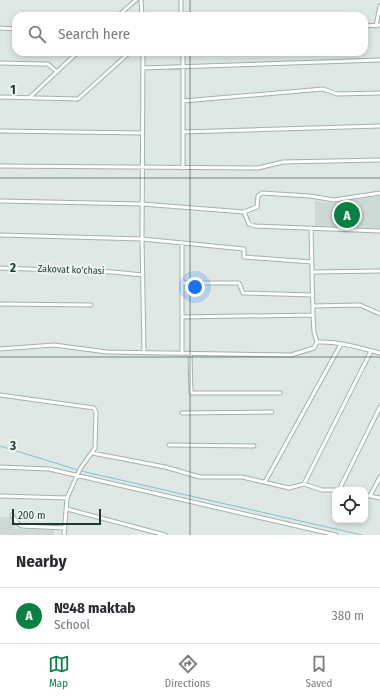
<!DOCTYPE html>
<html lang="en">
<head>
<meta charset="utf-8">
<style>
  :root { --surface:#fff; --page:#f7f7f7; --text:#2b2b33; --muted:#7c7c81; --line:#e1e1e2; --accent:#0b8043 }
  body { margin:0; font-family:"Fira Sans Condensed",sans-serif; background:var(--page); color:var(--text) }
  .controls { position:absolute; right:12px; bottom:12px; display:grid; overflow:hidden; border-radius:8px; box-shadow:0 2px 6px #0003 }
  .controls button { width:36px; height:36px; display:grid; place-items:center; padding:0; border:0; border-bottom:1px solid var(--line); background:var(--surface); color:var(--text); font:20px sans-serif }
  .scale { position:absolute; left:12px; bottom:10px; width:89px; box-sizing:border-box; padding-left:4px; border:2px solid #1f3933; border-top:0; font-size:11px; line-height:14px; white-space:nowrap; color:#1f3933; -webkit-text-stroke:3px #eef6f2; paint-order:stroke }
  .you { position:absolute; left:195px; top:287px; width:14px; height:14px; margin:-10px; border:3px solid #fff; border-radius:50%; background:#1a73e8; box-shadow:0 0 0 6px #1a73e833 }
  .badge { display:grid; place-items:center; width:26px; height:26px; border-radius:50%; background:var(--accent); color:#fff; font-size:13px; font-weight:700 }
  .pin { position:absolute; translate:-50% -50%; border:2px solid #fff; box-shadow:0 1px 4px #0006 }
  .list { margin:0; padding:0; list-style:none }
  h2 { display:flex; justify-content:space-between; align-items:center; height:52px; margin:0; padding:0 16px; font-size:17px }
  h2 small { font-size:13px; font-weight:400; color:var(--muted) }
  .list li { display:grid; grid-template-columns:26px 1fr auto; gap:12px; align-items:center; box-sizing:border-box; height:56px; padding:0 16px; border-top:1px solid var(--line) }
  .list b { display:block; font-size:15px; white-space:nowrap }
  .list p { margin:0; font-size:13px; white-space:nowrap; color:var(--muted) }
  .list em { font-size:13px; font-style:normal; color:var(--muted) }
  .icon { flex:none; width:22px; height:22px; fill:none; stroke:currentColor; stroke-width:2; stroke-linecap:round; stroke-linejoin:round }
  .map { position:relative; flex:none; width:380px; height:535px; overflow:hidden }
  .search { position:absolute; background:var(--surface); box-shadow:0 2px 6px #0003; left:12px; right:12px; top:12px; height:44px; display:flex; align-items:center; gap:10px; box-sizing:border-box; padding:0 14px; border-radius:12px; color:var(--muted); font-size:15px }
  .sheet { height:108px; background:var(--surface) }
  nav { display:flex; justify-content:space-around; align-items:center; box-sizing:border-box; height:56px; border-top:1px solid var(--line); background:var(--surface); font-size:11px; color:var(--muted) }
  nav a { display:grid; justify-items:center; gap:2px }
  nav .on { color:var(--accent) }
  .map>svg:first-child { display:block }
</style>
</head>
<body>
<div class="map">
<svg width="380" height="535" viewBox="0 0 380 535">
  <rect width="100%" height="100%" fill="#dee9e5"/>
  <!-- built -->
  <path fill="#ccd9d4" d="M380,196V228L315,226V201L333,203Z
    M0,517H15L14,529L54,530V535H0Z"/>
  <g fill="none" stroke-linecap="round" stroke-linejoin="round">
    <!-- stream -->
    <path stroke="#85bfcf" stroke-width="1" d="M0,446L78,470
      M81,471L362,535"/>
    <defs>
      <path id="street" d="M141,0L142,16
        M181,0V16
        M118,16L136,0
        M364,26L380,25
        M376,26L380,6
        M0,28L16,29
        M143,52L142,239L144,353
        M183,52V168
        M0,63L44,64H48L57,72
        M143,68L380,60
        M0,97L78,99L130,52
        M30,97L78,52
        M183,101L323,89L337,94L380,93
        M0,131L142,133
        M183,132L380,126
        M0,166L258,168L283,162L380,160
        M0,201L142,204L244,212L257,207L258,196L262,193L310,196L334,200L380,193
        M244,212L249,224L255,226L380,231
        M0,235L142,239L244,249V257L312,262
        M0,268L113,272L143,275
        M313,272L380,271
        M182,283H239L243,293L313,295
        M0,304L91,305
        M313,306L360,305L380,314
        M182,317L313,315
        M317,342C339,341 360,348 380,353
        M0,349L54,345L107,352L291,355L314,348L317,342L314,332L313,315L311,228
        M182,354V243
        M190,355L191,393H280
        M0,395L94,408L96,412L95,448L80,469L67,498L64,535
        M182,413L272,412
        M169,445L254,446
        M92,453L165,467L200,477H242L289,488L304,484L322,490H335
        M0,467L49,469L336,535
        M265,482L341,344
        M304,484L371,351
        M339,490L380,407
        M365,495L380,498
        M0,496L67,498
        M370,496L380,477
        M67,509L165,535
        M12,515L17,523L22,526L65,528"/>
    </defs>
    <!-- street casing -->
    <use href="#street" stroke="#a1b1ac" stroke-width="5"/>
    <!-- street -->
    <use href="#street" stroke="#fff" stroke-width="3"/>
  </g>
  <!-- grid -->
  <path fill="none" stroke="#1f3933" stroke-width="1" stroke-opacity="0.55" d="M190,0V16M190,52V535M0,178H380M0,357H380"/>
  <g text-anchor="middle" dominant-baseline="central" stroke-width="4" stroke-linejoin="round" paint-order="stroke">
    <!-- street labels -->
    <g font-size="10" fill="#1f3933" stroke="#eef6f2">
      <text transform="translate(71 270) rotate(2)">Zakovat ko'chasi</text>
    </g>
  </g>
  <g font-size="13" text-anchor="middle" font-weight="bold" fill="#1f3933" stroke="#eef6f2" stroke-width="4" stroke-linejoin="round" paint-order="stroke">
    <text x="13" y="94">1</text>
    <text x="13" y="272">2</text>
    <text x="13" y="450">3</text>
  </g>
</svg>
<div class="controls">
<button><svg class="icon" aria-label="locate" viewBox="0 0 24 24"><circle cx="12" cy="12" r="6"/><path d="M12 2v4M12 18v4M2 12h4M18 12h4"/></svg></button>
</div>
<div class="scale">200 m</div>
<div class="you"></div>
<div class="pin badge" style="left:347px;top:215px">A</div>
<div class="search"><svg class="icon" aria-label="search" viewBox="0 0 24 24"><circle cx="10" cy="10" r="6"/><path d="M15 15l6 6"/></svg>Search here</div>
</div>
<section class="sheet">
<h2>Nearby<small></small></h2>
<ul class="list">
<li><span class="badge">A</span><div><b>№48 maktab</b><p>School</p></div><em>380 m</em></li>
</ul>
</section>
<nav>
<a class="on"><svg class="icon" aria-label="map" viewBox="0 0 24 24"><path d="M3 6l6-2 6 2 6-2v14l-6 2-6-2-6 2zM9 4v14M15 6v14"/></svg>Map</a>
<a><svg class="icon" aria-label="directions" viewBox="0 0 24 24"><path d="M12 3l9 9-9 9-9-9zM9 14v-3h6M13 9l2 2-2 2"/></svg>Directions</a>
<a><svg class="icon" aria-label="saved" viewBox="0 0 24 24"><path d="M7 4h10v16l-5-4-5 4z"/></svg>Saved</a>
</nav>
</body>
</html>
